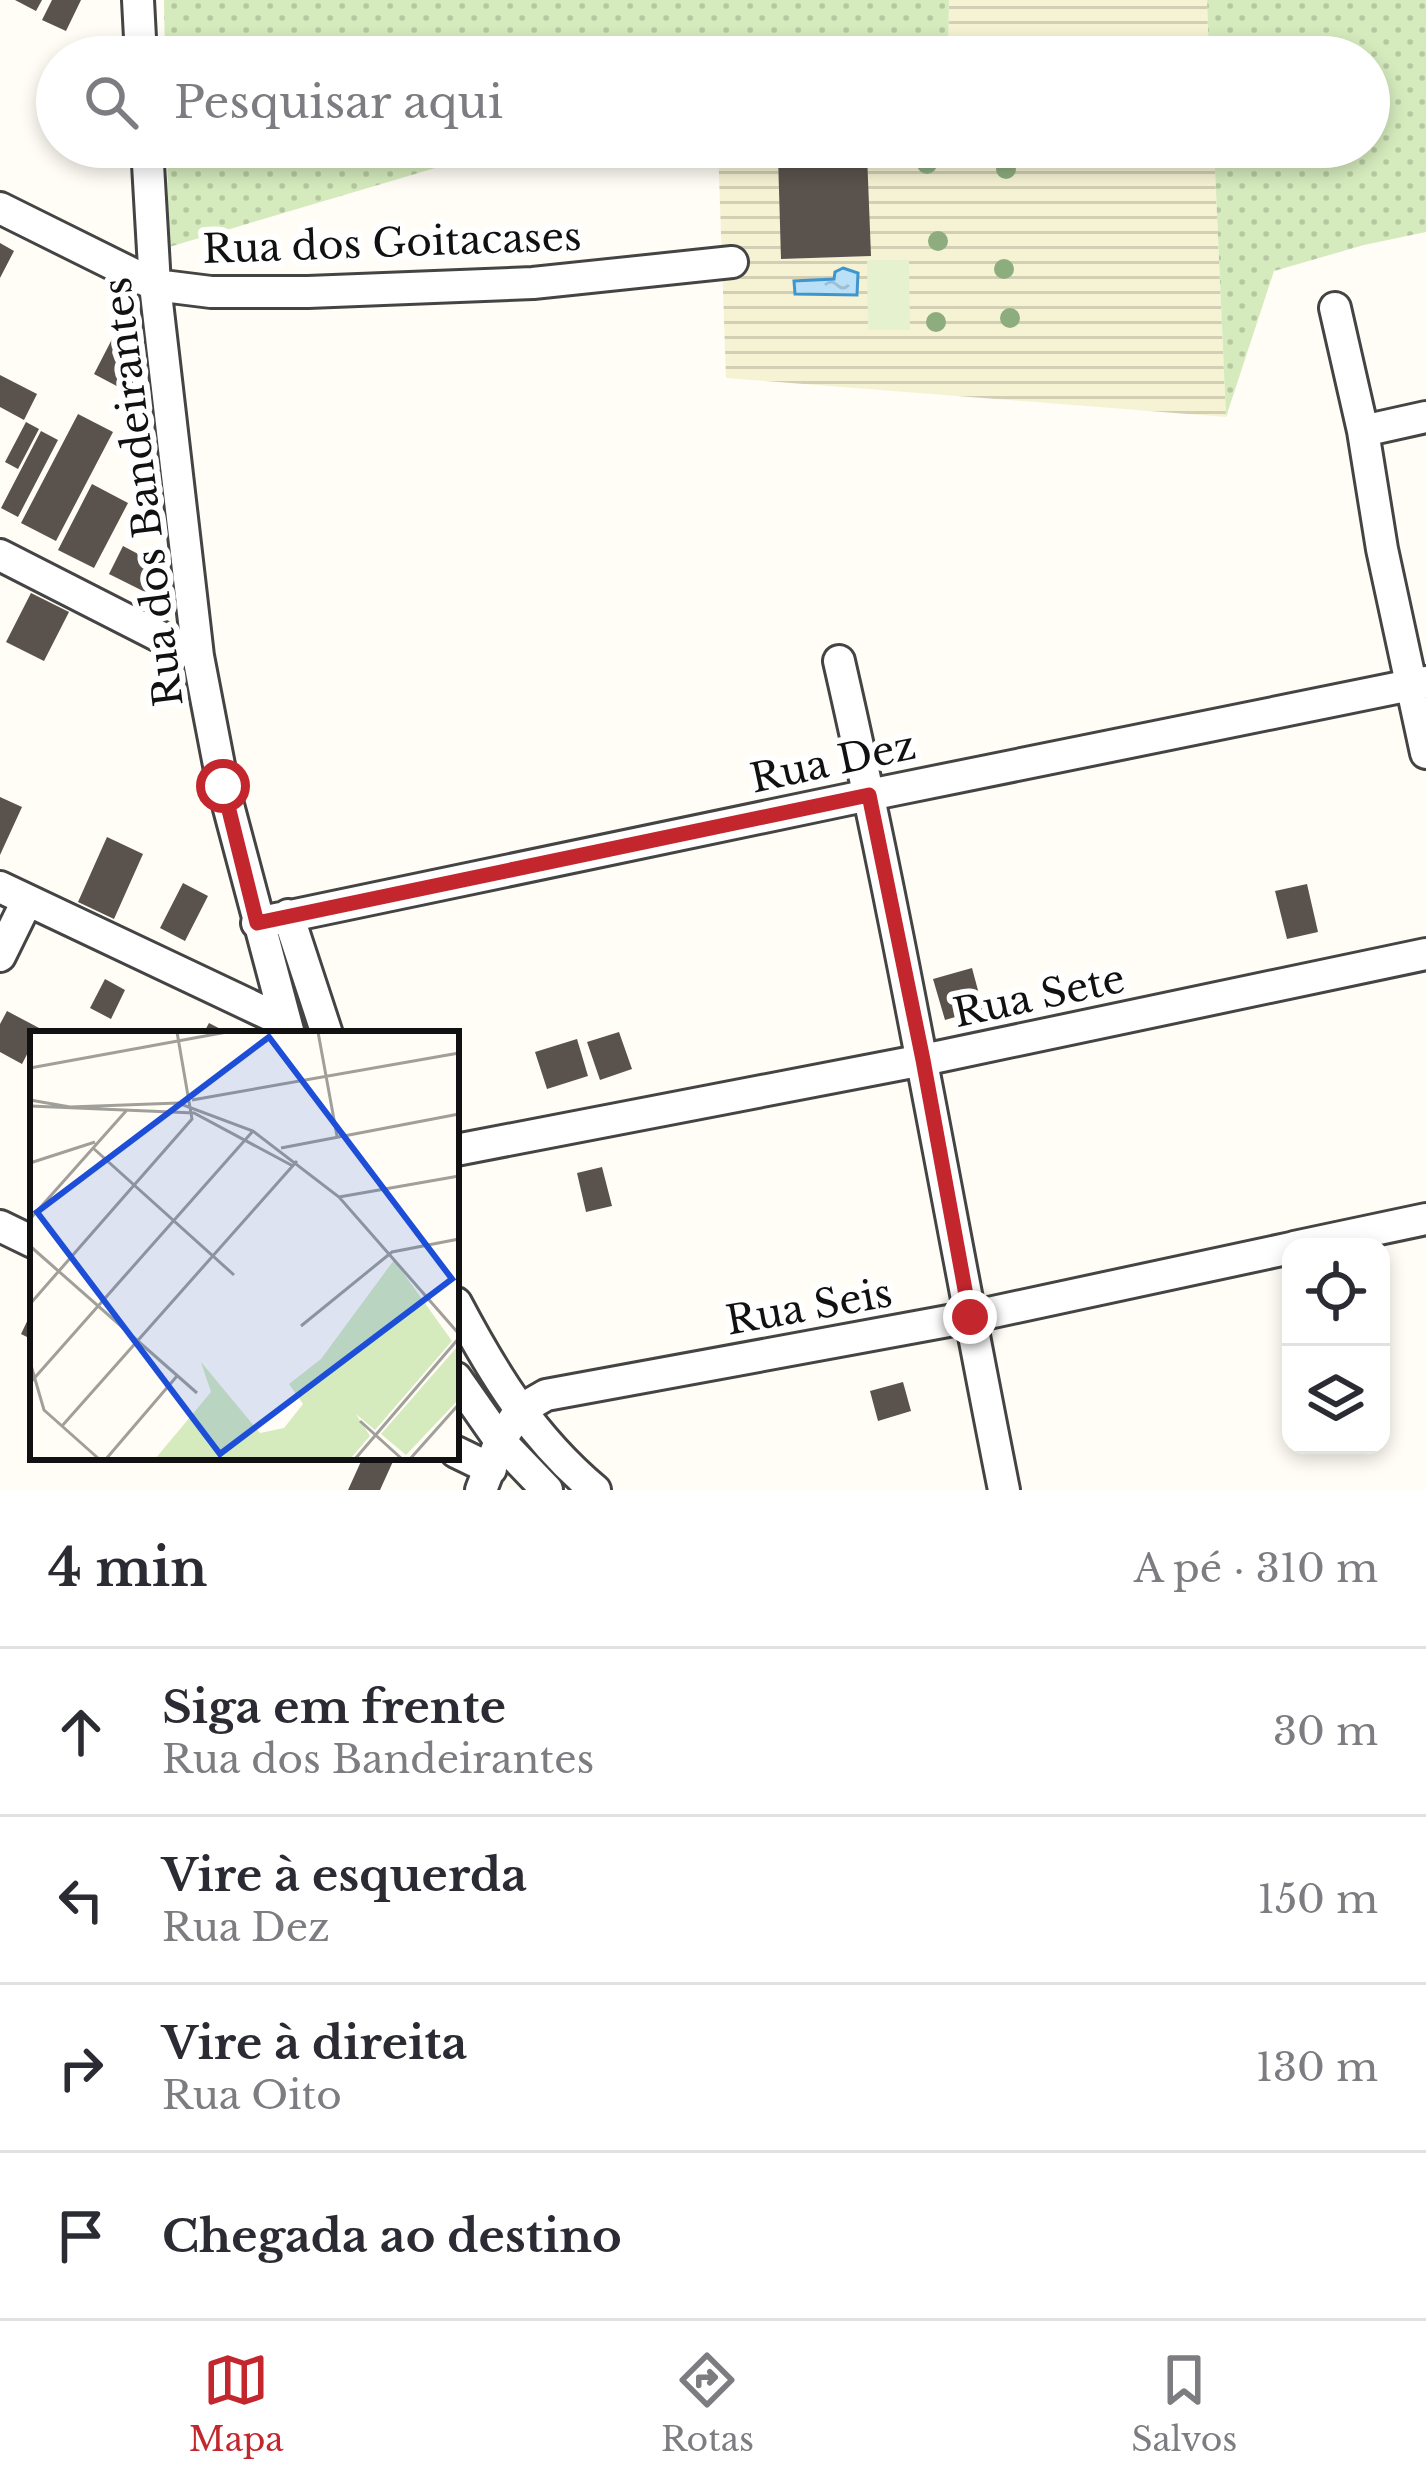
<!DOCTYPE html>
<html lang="pt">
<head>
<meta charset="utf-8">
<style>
  :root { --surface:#fff; --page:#f2f2f3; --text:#2b2b33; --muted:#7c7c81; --line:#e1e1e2; --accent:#c4262e }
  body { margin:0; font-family:"Libre Baskerville",serif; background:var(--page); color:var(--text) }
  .controls { position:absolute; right:36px; bottom:36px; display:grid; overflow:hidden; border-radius:24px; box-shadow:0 6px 18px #0003 }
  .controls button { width:108px; height:108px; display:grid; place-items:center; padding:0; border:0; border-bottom:3px solid var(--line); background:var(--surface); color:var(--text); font:60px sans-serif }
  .stop { position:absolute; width:36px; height:36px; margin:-27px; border:9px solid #c4262e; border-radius:50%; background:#fff }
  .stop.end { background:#c4262e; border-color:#fff; box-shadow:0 3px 12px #0008 }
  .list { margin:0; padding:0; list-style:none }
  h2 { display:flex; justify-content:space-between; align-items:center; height:156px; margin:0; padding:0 48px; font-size:51px }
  h2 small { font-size:39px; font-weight:400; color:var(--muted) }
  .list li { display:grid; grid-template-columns:78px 1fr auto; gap:36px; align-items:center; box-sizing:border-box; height:168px; padding:0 48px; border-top:3px solid var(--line) }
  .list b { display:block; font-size:45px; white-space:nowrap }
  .list p { margin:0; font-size:39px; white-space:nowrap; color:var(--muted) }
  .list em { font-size:39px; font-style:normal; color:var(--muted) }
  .icon { flex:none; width:66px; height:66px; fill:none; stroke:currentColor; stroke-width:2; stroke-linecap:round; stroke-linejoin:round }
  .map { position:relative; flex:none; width:1426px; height:1490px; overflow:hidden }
  .search { position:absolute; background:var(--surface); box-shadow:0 6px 18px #0003; left:36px; right:36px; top:36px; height:132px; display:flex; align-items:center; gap:30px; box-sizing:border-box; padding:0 42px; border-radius:66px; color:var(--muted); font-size:45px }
  .sheet { height:828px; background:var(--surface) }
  nav { display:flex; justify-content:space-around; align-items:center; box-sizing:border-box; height:168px; border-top:3px solid var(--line); background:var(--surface); font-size:33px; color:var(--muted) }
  nav a { display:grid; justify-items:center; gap:6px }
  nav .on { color:var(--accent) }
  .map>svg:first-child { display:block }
</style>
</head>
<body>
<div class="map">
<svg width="1426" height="1490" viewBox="0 0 1426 1490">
  <defs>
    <pattern id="farmland-rules" width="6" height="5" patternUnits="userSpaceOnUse" patternTransform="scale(3)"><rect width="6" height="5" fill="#f6f3d4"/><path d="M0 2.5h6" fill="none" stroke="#d2cfb5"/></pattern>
    <pattern id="grass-dots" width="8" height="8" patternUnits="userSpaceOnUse" patternTransform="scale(3)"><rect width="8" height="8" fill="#d5ebbd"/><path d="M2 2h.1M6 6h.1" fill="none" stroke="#b6c8a1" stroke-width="1.8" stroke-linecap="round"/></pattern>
    <pattern id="water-ripples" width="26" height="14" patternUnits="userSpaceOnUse" patternTransform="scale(3)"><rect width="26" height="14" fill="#b9e0f7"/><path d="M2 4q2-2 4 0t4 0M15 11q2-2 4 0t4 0" fill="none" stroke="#9ebfd3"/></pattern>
  </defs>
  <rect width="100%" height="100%" fill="#fffdf5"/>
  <!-- farmland -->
  <path fill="url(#farmland-rules)" fill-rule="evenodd" d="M949,0H1207L1209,57H948Z
    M718,147H1214L1226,417L726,378ZM867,154L870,256L782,259L778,157Z"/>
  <!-- grass -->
  <path fill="url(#grass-dots)" d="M164,0H949L948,57H165Z
    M1207,0H1426V232L1364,245L1274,271L1226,417L1214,147H1369V57H1209Z
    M167,147H506L169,247Z"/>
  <!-- pitch -->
  <path fill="#e6f2cf" d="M867,260H909L910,330H868Z"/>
  <!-- water -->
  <path fill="url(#water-ripples)" stroke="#3f96cf" stroke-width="3" d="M843,268L858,273L857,295L795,294L794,281L834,279L835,272Z"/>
  <!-- building -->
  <path fill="#5a524d" d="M15,0H42L36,11Z
    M52,0H81L66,31L42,20Z
    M867,154L871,256L781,259L778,156Z
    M0,243L14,251L0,278Z
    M126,312L139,320L135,329L146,337V357L128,392L94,374Z
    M0,375L37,394L24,420L0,407Z
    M78,414L113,432L56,541L21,523Z
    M26,422L39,429L18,469L5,462Z
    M41,431L58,440L18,517L1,508Z
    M92,484L128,503L94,568L58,550Z
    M123,546L161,566L147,593L109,574Z
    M31,593L69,612L44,661L6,642Z
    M0,797L22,807L0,855Z
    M107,837L143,854L114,919L78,902Z
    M183,883L208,896L185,941L160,928Z
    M1307,884L1318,932L1287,939L1275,891Z
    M972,968L983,1009L945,1020L933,979Z
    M105,979L125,990L111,1019L90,1008Z
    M7,1011L41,1029L38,1034H33V1043L22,1064L0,1052V1024Z
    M209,1023L230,1034H203Z
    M619,1032L632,1069L600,1080L587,1042Z
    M577,1039L588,1076L547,1089L535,1052Z
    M602,1167L612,1206L586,1212L577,1173Z
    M33,1309V1340L21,1334Z
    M903,1382L911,1411L878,1421L870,1391Z
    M363,1457H395L380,1490H348Z"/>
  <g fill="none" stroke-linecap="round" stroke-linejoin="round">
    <defs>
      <path id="minor" d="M138,0L141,57
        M147,147L155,285L198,656L223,786L289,1034
        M0,208L155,285L211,292H308L533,283L732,262
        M1335,308L1363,431L1382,549L1426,753
        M1363,431L1426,417
        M0,555L198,656
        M839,661C902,936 949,1214 1004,1490
        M0,887L283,1021
        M288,915L327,1034
        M257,923L869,795L1426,682
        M0,956L27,901
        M456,1150L923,1060L1426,954
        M0,1226L33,1242
        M1294,1247L1426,1219
        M456,1303C494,1375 532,1437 595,1490
        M456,1378L500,1441L547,1490
        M456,1452L491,1469
        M481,1490L500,1441L520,1410L546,1395L970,1317L1291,1248"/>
    </defs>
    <!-- minor casing -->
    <use href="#minor" stroke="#444" stroke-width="36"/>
    <!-- minor -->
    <use href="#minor" stroke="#fff" stroke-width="30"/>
  </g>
  <!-- trees -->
  <g fill="#8dad7f">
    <circle cx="927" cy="164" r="10"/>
    <circle cx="1006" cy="169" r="10"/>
    <circle cx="938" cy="241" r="10"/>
    <circle cx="1004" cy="269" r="10"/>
    <circle cx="1010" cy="318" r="10"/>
    <circle cx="936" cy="322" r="10"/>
  </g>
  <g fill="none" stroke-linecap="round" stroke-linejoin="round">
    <!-- route -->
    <path stroke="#c4262e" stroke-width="15" d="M223,786L257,923L869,795L923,1060L970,1317"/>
  </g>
  <g text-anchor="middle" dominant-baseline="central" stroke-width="12" stroke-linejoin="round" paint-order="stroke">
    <!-- street labels -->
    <g font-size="39" fill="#111" stroke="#fff">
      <text transform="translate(392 243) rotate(-2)">Rua dos Goitacases</text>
      <text transform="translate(143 492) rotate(-97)">Rua dos Bandeirantes</text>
      <text transform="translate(833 762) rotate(-12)">Rua Dez</text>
      <text transform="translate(1039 996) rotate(-12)">Rua Sete</text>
      <text transform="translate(809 1307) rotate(-10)">Rua Seis</text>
    </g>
  </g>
  <!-- overview -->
  <g transform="translate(30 1031)">
    <rect width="429" height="429" fill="#fffdf5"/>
    <path d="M364,229L422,310L345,399L326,383L340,405L320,428H125L181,361L171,331L230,402L254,397L273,373L259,353L291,328ZM427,316L429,368L376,424L351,403Z" fill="#d5ebbd"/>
    <path fill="none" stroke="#a09f9a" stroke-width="3" d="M288,1L307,105M0,37L197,1M0,69L40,76L148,72L223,100L309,166L429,303M162,69L429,22M0,75L164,82L263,135M63,117L204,244M251,117L429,83M0,132L65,111M309,166L429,145M0,188L96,80M0,215L167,362M0,273L162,88L147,1M271,295L362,221L429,208M0,331L14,379L69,428M0,352L223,100M330,390L372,428M32,395L267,130M76,428L147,345M325,428L429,307M380,428L429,373"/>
    <path fill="#1d4ed8" fill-opacity="0.15" stroke="#1d4ed8" stroke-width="6" d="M239,6L422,248L190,423L7,181Z"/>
    <rect width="429" height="429" fill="none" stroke="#111" stroke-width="6"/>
  </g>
</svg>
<div class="controls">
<button><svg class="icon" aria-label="locate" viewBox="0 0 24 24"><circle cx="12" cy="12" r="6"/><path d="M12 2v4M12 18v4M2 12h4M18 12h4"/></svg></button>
<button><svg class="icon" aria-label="layers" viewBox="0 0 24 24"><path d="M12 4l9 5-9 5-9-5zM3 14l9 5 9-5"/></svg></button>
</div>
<div class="stop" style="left:223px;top:786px"></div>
<div class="stop end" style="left:970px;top:1317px"></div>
<div class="search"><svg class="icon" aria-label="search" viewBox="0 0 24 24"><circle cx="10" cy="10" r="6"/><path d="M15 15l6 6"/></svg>Pesquisar aqui</div>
</div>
<section class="sheet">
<h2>4 min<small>A pé · 310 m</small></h2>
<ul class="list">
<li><svg class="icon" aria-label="ahead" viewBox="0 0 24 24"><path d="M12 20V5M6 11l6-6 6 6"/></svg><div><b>Siga em frente</b><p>Rua dos Bandeirantes</p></div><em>30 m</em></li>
<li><svg class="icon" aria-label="left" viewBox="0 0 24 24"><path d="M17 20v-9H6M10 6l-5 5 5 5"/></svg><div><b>Vire à esquerda</b><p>Rua Dez</p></div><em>150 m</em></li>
<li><svg class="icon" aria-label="right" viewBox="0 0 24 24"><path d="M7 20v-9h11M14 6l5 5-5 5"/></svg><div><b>Vire à direita</b><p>Rua Oito</p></div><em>130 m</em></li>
<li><svg class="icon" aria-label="arrive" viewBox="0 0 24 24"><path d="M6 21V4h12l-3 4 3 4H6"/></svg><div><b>Chegada ao destino</b></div></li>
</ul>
</section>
<nav>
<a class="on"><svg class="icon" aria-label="map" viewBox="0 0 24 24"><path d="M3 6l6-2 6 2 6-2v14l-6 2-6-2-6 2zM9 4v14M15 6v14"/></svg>Mapa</a>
<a><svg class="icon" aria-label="directions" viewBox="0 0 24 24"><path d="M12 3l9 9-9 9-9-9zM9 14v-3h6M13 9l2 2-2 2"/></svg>Rotas</a>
<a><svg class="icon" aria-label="saved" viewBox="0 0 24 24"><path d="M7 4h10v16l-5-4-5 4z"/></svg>Salvos</a>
</nav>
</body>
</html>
